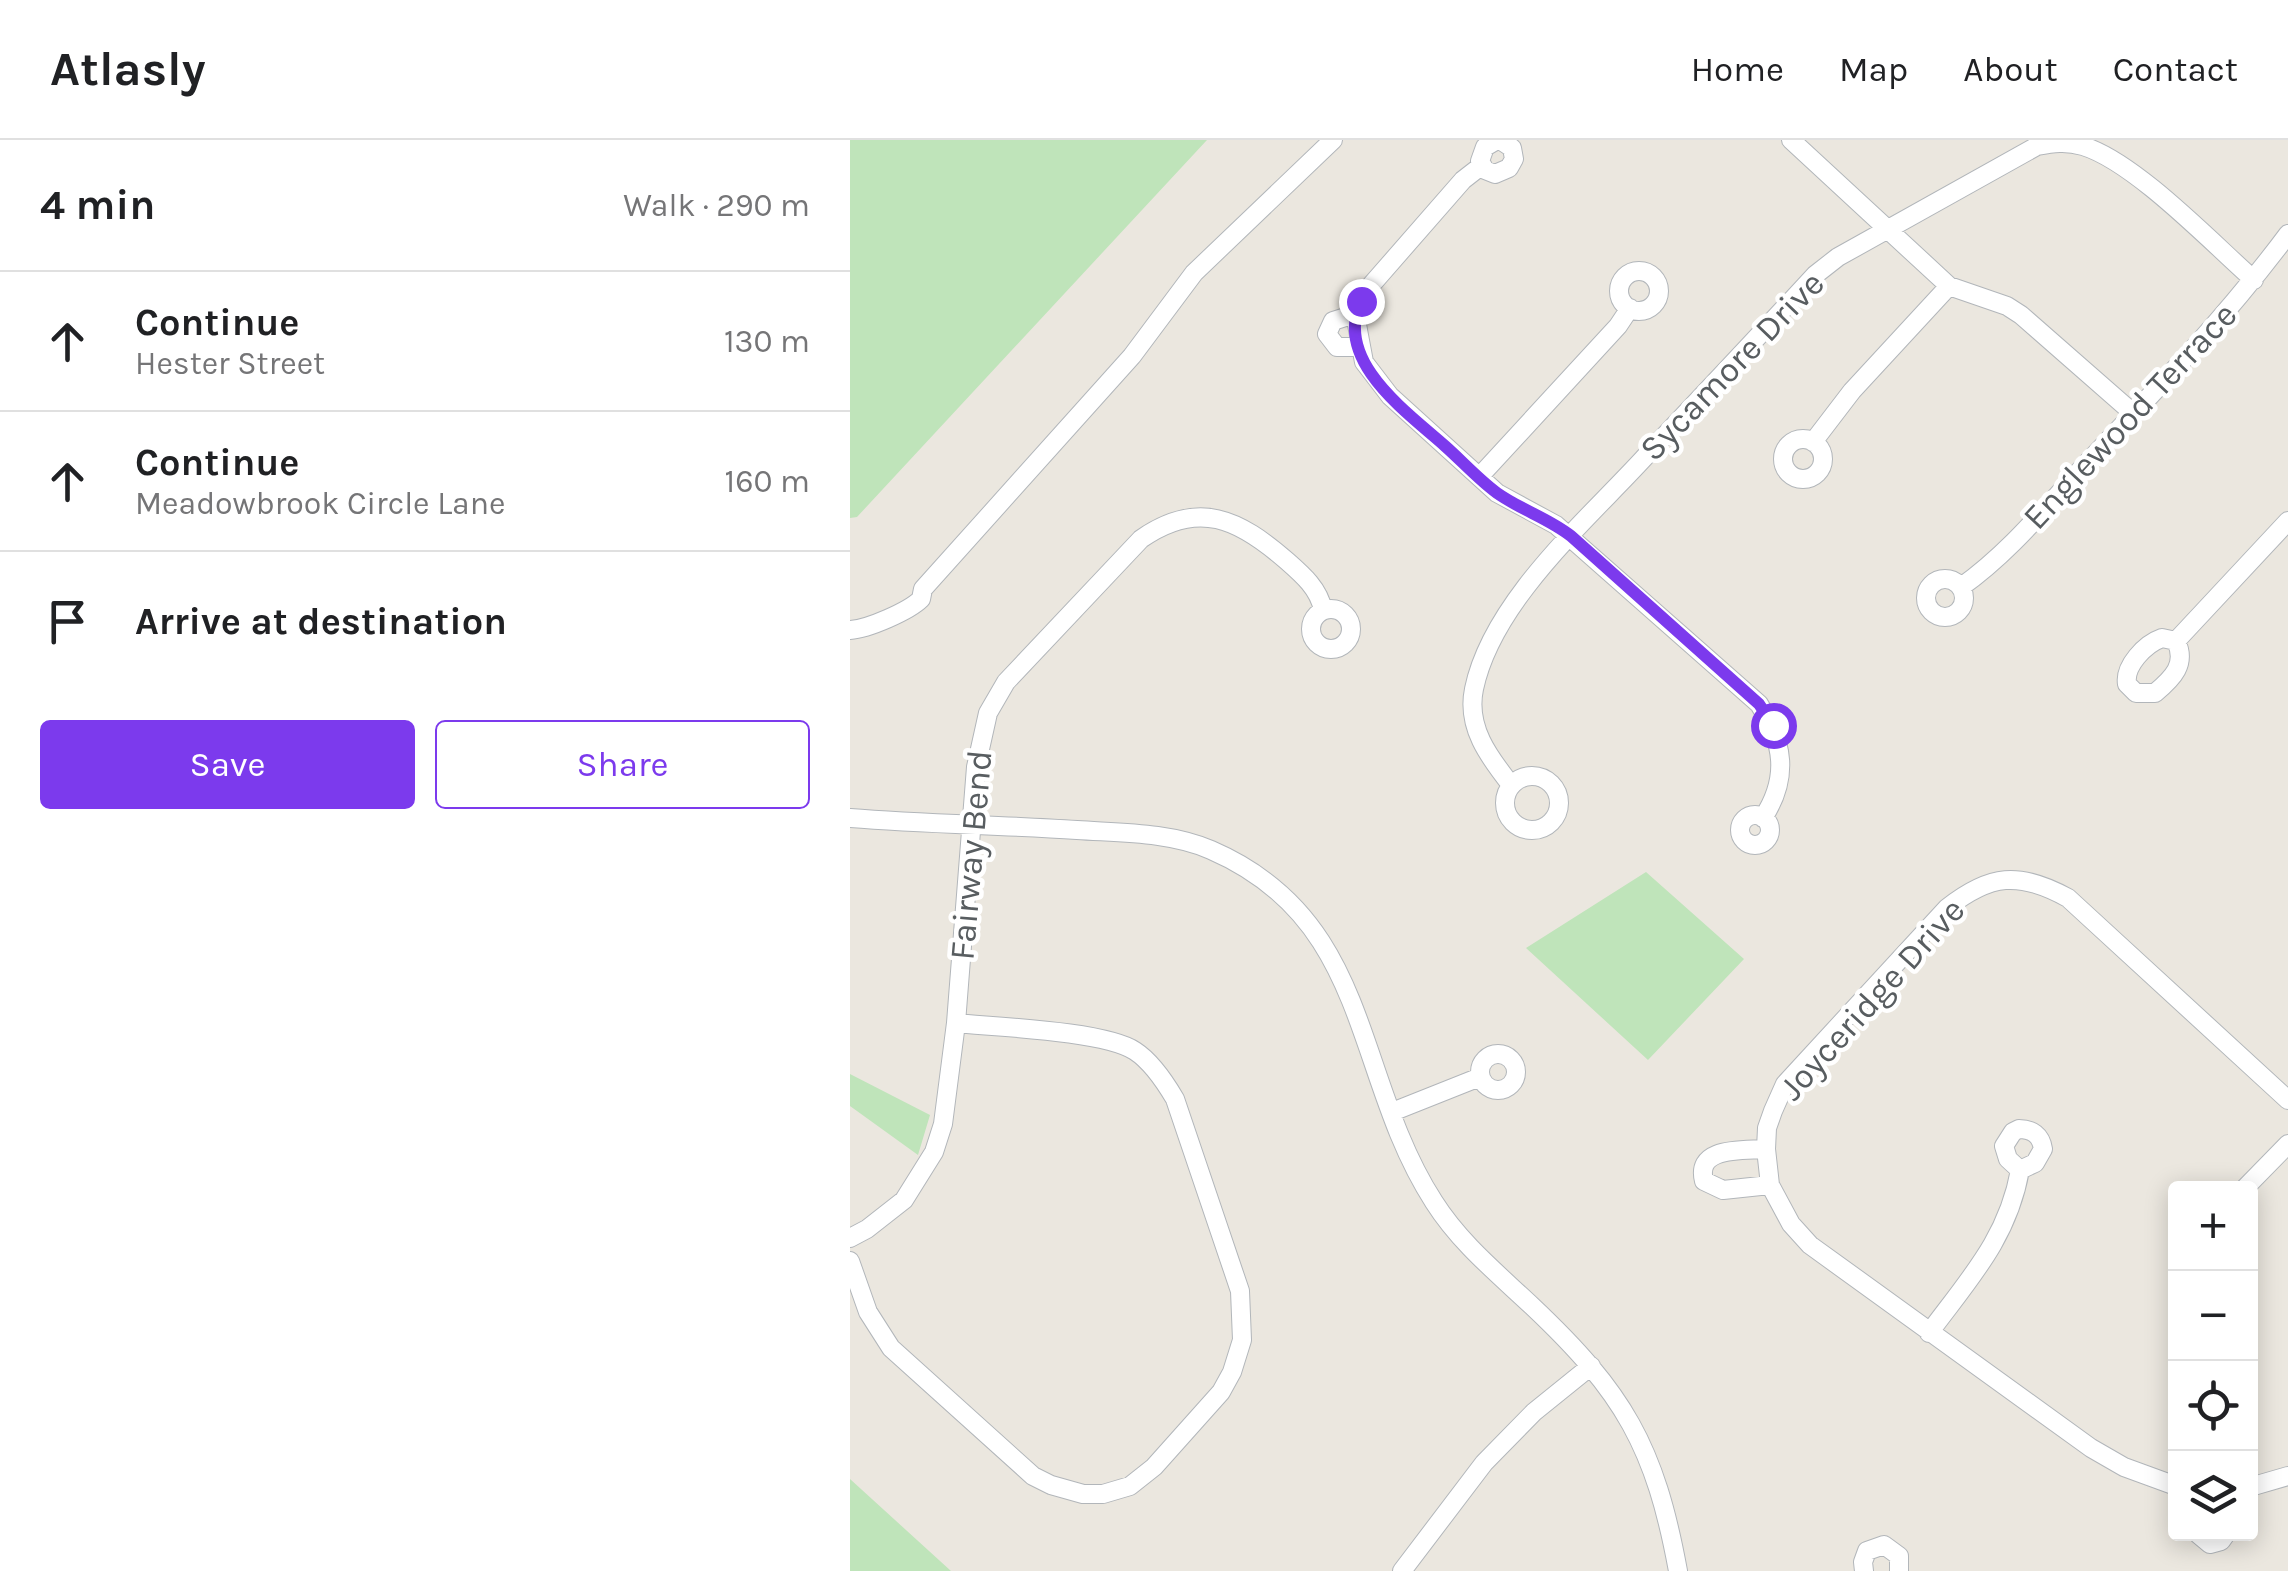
<!DOCTYPE html>
<html lang="en">
<head>
<meta charset="utf-8">
<style>
  :root { --surface:#fff; --page:#f2f2f2; --text:#202124; --muted:#757577; --line:#e0e0e0; --accent:#7c3aed }
  body { margin:0; font-family:Karla,sans-serif; background:var(--page); color:var(--text) }
  .controls { position:absolute; right:30px; bottom:30px; display:grid; overflow:hidden; border-radius:10px; box-shadow:0 5px 25px #0003 }
  .controls button { width:90px; height:90px; display:grid; place-items:center; padding:0; border:0; border-bottom:2px solid var(--line); background:var(--surface); color:var(--text); font:50px sans-serif }
  .stop { position:absolute; width:30px; height:30px; margin:-22px; border:8px solid #7c3aed; border-radius:50%; background:#fff }
  .stop.end { background:#7c3aed; border-color:#fff; box-shadow:0 2px 10px #0008 }
  .list { margin:0; padding:0; list-style:none }
  h2 { display:flex; justify-content:space-between; align-items:center; height:130px; margin:0; padding:0 40px; font-size:42px }
  h2 small { font-size:32px; font-weight:400; color:var(--muted) }
  .list li { display:grid; grid-template-columns:65px 1fr auto; gap:30px; align-items:center; box-sizing:border-box; height:140px; padding:0 40px; border-top:2px solid var(--line) }
  .list b { display:block; font-size:38px; white-space:nowrap }
  .list p { margin:0; font-size:32px; white-space:nowrap; color:var(--muted) }
  .list em { font-size:32px; font-style:normal; color:var(--muted) }
  .actions { display:flex; gap:20px; padding:30px 40px }
  .actions a { flex:1; padding:22px 0; border:2px solid var(--accent); border-radius:10px; text-align:center; font-size:35px; color:var(--accent) }
  .actions .main { background:var(--accent); color:#fff }
  .icon { flex:none; width:55px; height:55px; fill:none; stroke:currentColor; stroke-width:2; stroke-linecap:round; stroke-linejoin:round }
  .map { position:relative; flex:none; width:1438px; height:1431px; overflow:hidden }
  header { display:flex; align-items:center; gap:60px; box-sizing:border-box; height:140px; padding:0 50px; background:var(--surface); border-bottom:2px solid var(--line) }
  header strong { font-size:48px }
  nav { display:flex; gap:55px; margin-inline-start:auto; font-size:35px }
  main { display:flex }
  aside { flex:1; background:var(--surface) }
  .map>svg:first-child { display:block }
</style>
</head>
<body>
<header>
<strong>Atlasly</strong>
<nav><a>Home</a><a>Map</a><a>About</a><a>Contact</a></nav>
</header>
<main>
<aside>
<h2>4 min<small>Walk · 290 m</small></h2>
<ul class="list">
<li><svg class="icon" aria-label="ahead" viewBox="0 0 24 24"><path d="M12 20V5M6 11l6-6 6 6"/></svg><div><b>Continue</b><p>Hester Street</p></div><em>130 m</em></li>
<li><svg class="icon" aria-label="ahead" viewBox="0 0 24 24"><path d="M12 20V5M6 11l6-6 6 6"/></svg><div><b>Continue</b><p>Meadowbrook Circle Lane</p></div><em>160 m</em></li>
<li><svg class="icon" aria-label="arrive" viewBox="0 0 24 24"><path d="M6 21V4h12l-3 4 3 4H6"/></svg><div><b>Arrive at destination</b></div></li>
</ul>
<div class="actions"><a class="main">Save</a><a>Share</a></div>
</aside>
<div class="map">
<svg width="1438" height="1431" viewBox="0 0 1438 1431">
  <rect width="100%" height="100%" fill="#ebe7df"/>
  <!-- green -->
  <path fill="#bfe4ba" d="M0,0H357L7,377L0,378Z
    M796,732L894,819L798,920L676,808Z
    M0,934L80,975L68,1015L0,966Z
    M0,1339L101,1431H0Z"/>
  <g fill="none" stroke-linecap="round" stroke-linejoin="round">
    <defs>
      <path id="minor" d="M647,0L635,7L630,21L635,30L645,34L659,28L664,19L662,8L650,0
        M941,0L1099,146L1157,166L1171,175L1284,274
        M631,26L613,40L516,151L505,174L514,222L540,256L647,353L706,385L909,564C934,603 939,638 913,678
        M769 151a20 20 0 1 1 40 0a20 20 0 1 1-40 0Z
        M505,174L483,181L477,194L487,207H509
        M933 319a20 20 0 1 1 40 0a20 20 0 1 1-40 0Z
        M963,302L1002,251L1099,146
        M629,337L768,186L780,168
        M1076 458a19 19 0 1 1 38 0a19 19 0 1 1-38 0Z
        M1111,447C1159,413 1196,367 1236,324C1306,250 1377,176 1438,94
        M461 489a20 20 0 1 1 40 0a20 20 0 1 1-40 0Z
        M0,490C18,489 59,471 71,459L73,449L282,216L344,133L483,0
        M1312,498L1326,501C1337,524 1323,538 1305,553H1286L1277,544C1274,526 1295,504 1312,498Z
        M1326,501L1438,381
        M655 663a27 27 0 1 1 54 0a27 27 0 1 1-54 0Z
        M661,645C639,617 616,587 624,549C642,462 735,382 793,319C850,258 908,197 965,135L988,117L1187,6C1203,3 1216,1 1233,6C1285,22 1361,102 1404,140
        M890 690a15 15 0 1 1 30 0a15 15 0 1 1-30 0Z
        M0,678C75,684 151,685 227,690C270,693 320,692 361,710C523,780 502,935 584,1062C610,1103 647,1133 682,1166C774,1253 805,1306 828,1431
        M630 932a18 18 0 1 1 36 0a18 18 0 1 1-36 0Z
        M542,972L630,937
        M1169,989C1182,989 1191,995 1193,1009L1185,1023L1170,1030L1158,1019L1154,1006L1163,992Z
        M916,1009C893,1011 845,1006 854,1041L873,1050L920,1045
        M1395,1048L1438,1004
        M0,1098L17,1089L54,1060L84,1012L93,984L106,883L126,627L138,573L156,542L291,399C348,359 389,379 437,421C453,435 469,449 473,470
        M0,1121L18,1172L41,1208L183,1336L201,1345L233,1354H253L280,1346L304,1327L371,1252L382,1232L392,1200L390,1151L325,959C315,942 302,922 285,911C255,891 146,887 106,883
        M1079,1193C1119,1139 1158,1098 1170,1030
        M1326,1346L1274,1327L1241,1308L960,1105L941,1084L920,1045L916,1009L917,988L923,971L935,944L1097,768C1140,734 1169,731 1218,758L1438,960
        M1400,1347L1438,1336
        M1348,1394L1360,1404L1371,1401L1376,1394
        M552,1431L634,1323L684,1272L741,1226
        M1014,1431L1013,1422L1017,1411L1034,1405L1049,1416V1431"/>
    </defs>
    <!-- minor casing -->
    <use href="#minor" stroke="#b2b6ba" stroke-width="20"/>
    <!-- minor -->
    <use href="#minor" stroke="#fff" stroke-width="18"/>
  </g>
  <g fill="none" stroke-linecap="round" stroke-linejoin="round">
    <!-- route -->
    <path stroke="#7c3aed" stroke-width="12" d="M511,161C483,221 557,272 595,306C612,321 628,339 647,353C671,370 698,378 721,396L909,564L923,585"/>
  </g>
  <g text-anchor="middle" dominant-baseline="central" stroke-width="9" stroke-linejoin="round" paint-order="stroke">
    <!-- street labels -->
    <g font-size="35" fill="#585d60" stroke="#fff">
      <text transform="translate(882 226) rotate(-46)">Sycamore Drive</text>
      <text transform="translate(1280 276) rotate(-47)">Englewood Terrace</text>
      <text transform="translate(121 715) rotate(-85)">Fairway Bend</text>
      <text transform="translate(1022 859) rotate(-48)">Joyceridge Drive</text>
    </g>
  </g>
</svg>
<div class="controls">
<button>+</button>
<button>−</button>
<button><svg class="icon" aria-label="locate" viewBox="0 0 24 24"><circle cx="12" cy="12" r="6"/><path d="M12 2v4M12 18v4M2 12h4M18 12h4"/></svg></button>
<button><svg class="icon" aria-label="layers" viewBox="0 0 24 24"><path d="M12 4l9 5-9 5-9-5zM3 14l9 5 9-5"/></svg></button>
</div>
<div class="stop" style="left:923px;top:585px"></div>
<div class="stop end" style="left:511px;top:161px"></div>
</div>
</main>
</body>
</html>
